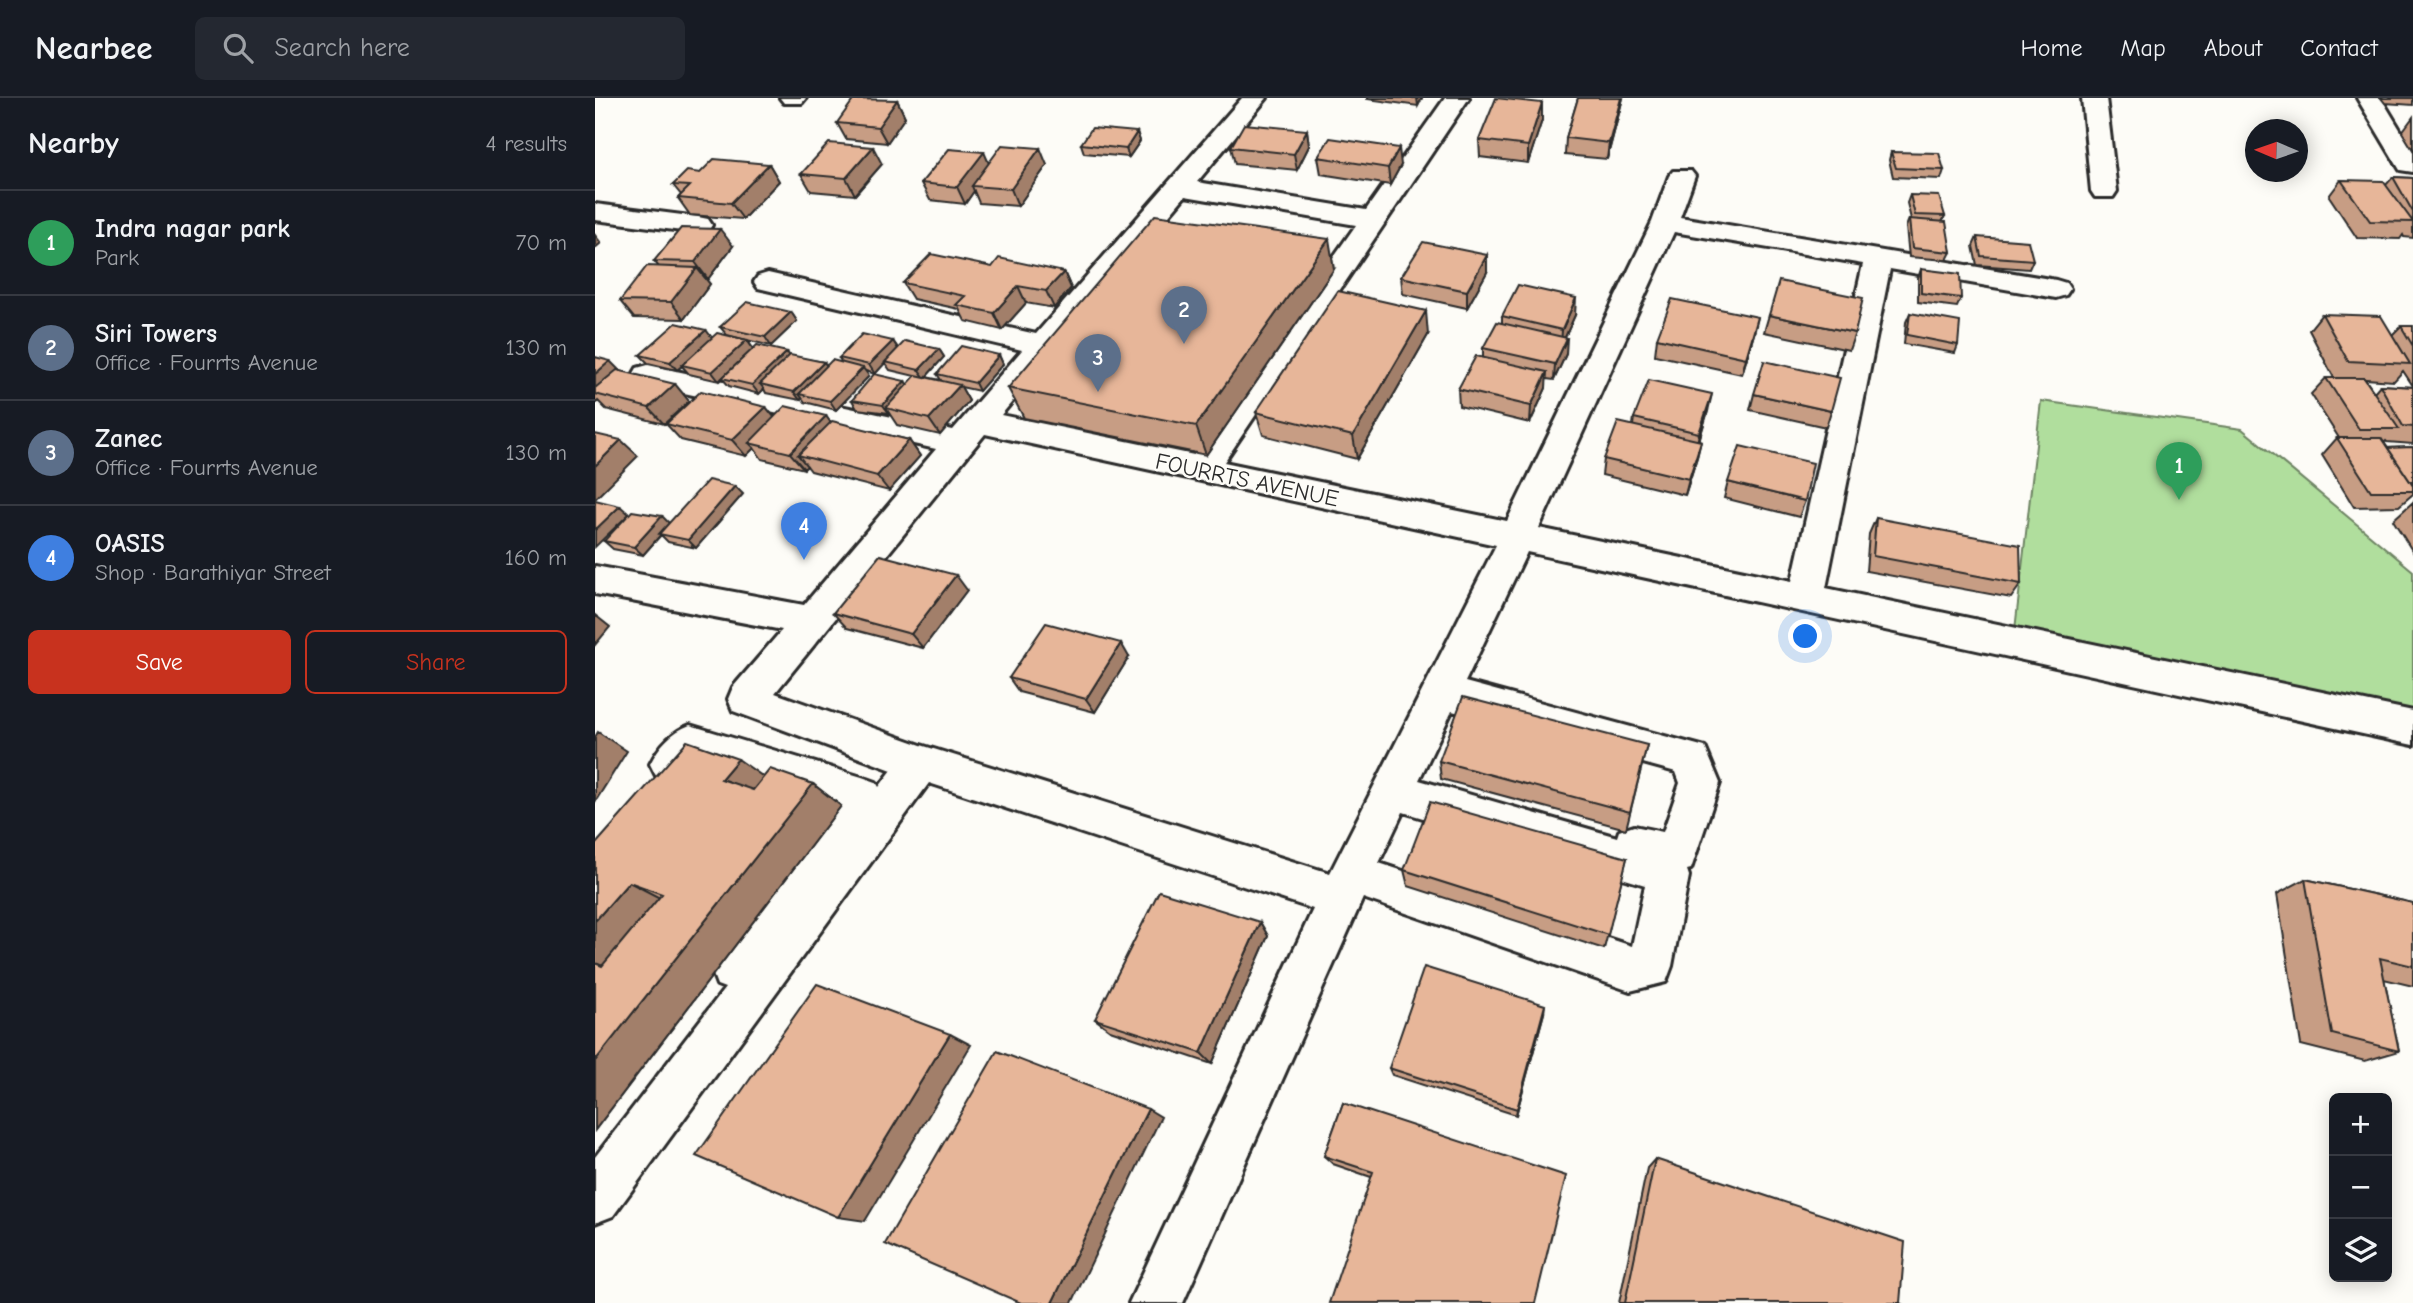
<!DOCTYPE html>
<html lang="en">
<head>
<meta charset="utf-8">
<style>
  :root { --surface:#171b24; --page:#242831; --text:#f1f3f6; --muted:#9ea1a6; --line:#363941; --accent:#c8321e }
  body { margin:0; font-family:"Comic Neue",sans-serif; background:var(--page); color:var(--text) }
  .controls { position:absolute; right:21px; bottom:21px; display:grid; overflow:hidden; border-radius:10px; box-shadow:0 4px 18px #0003 }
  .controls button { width:63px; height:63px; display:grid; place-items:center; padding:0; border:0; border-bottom:2px solid var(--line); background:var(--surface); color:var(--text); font:35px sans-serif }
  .compass { position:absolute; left:1650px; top:21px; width:63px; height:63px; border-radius:50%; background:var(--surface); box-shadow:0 4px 18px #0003; rotate:272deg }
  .you { position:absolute; left:1211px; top:539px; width:24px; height:24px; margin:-18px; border:5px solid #fff; border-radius:50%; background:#1a73e8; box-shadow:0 0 0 10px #1a73e833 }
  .badge { display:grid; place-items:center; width:46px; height:46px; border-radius:50%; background:var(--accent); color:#fff; font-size:23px; font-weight:700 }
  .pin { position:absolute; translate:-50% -58px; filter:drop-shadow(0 2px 4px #0008) }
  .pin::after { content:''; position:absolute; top:37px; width:24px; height:21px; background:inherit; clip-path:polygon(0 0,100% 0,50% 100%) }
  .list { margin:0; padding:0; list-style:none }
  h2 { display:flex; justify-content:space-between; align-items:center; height:91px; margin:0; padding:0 28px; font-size:30px }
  h2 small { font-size:23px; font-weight:400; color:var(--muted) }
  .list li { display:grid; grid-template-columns:46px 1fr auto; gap:21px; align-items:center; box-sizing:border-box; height:105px; padding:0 28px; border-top:2px solid var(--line) }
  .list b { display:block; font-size:26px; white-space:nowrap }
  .list p { margin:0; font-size:23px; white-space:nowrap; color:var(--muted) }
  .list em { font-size:23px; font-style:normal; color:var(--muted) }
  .actions { display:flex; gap:14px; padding:21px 28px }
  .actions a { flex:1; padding:16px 0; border:2px solid var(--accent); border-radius:10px; text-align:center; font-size:24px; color:var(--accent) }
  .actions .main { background:var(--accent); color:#fff }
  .icon { flex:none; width:38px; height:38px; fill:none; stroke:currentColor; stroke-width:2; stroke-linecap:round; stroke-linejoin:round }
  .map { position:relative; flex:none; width:1818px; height:1205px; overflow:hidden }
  header { display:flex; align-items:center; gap:42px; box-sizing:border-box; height:98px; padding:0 35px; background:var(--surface); border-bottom:2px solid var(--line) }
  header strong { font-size:33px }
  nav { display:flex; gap:38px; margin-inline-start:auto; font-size:24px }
  .search { width:490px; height:63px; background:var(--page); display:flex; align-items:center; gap:18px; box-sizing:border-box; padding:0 24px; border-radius:10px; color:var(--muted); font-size:26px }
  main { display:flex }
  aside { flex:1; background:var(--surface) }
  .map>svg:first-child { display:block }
</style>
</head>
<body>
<header>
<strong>Nearbee</strong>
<div class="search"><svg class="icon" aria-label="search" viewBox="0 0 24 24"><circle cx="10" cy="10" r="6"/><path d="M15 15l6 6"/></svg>Search here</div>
<nav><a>Home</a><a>Map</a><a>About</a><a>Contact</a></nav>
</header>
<main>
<aside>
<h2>Nearby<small>4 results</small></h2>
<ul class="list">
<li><span class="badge" style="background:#2e9e5b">1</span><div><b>Indra nagar park</b><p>Park</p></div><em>70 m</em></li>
<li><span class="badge" style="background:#5c6f8a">2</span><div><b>Siri Towers</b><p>Office · Fourrts Avenue</p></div><em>130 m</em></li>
<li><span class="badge" style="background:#5c6f8a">3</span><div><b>Zanec</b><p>Office · Fourrts Avenue</p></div><em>130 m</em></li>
<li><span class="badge" style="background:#3f7fe0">4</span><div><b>OASIS</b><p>Shop · Barathiyar Street</p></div><em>160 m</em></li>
</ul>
<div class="actions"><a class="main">Save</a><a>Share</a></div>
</aside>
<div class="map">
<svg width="1818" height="1205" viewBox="0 0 1818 1205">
  <rect width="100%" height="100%" fill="#fdfcf7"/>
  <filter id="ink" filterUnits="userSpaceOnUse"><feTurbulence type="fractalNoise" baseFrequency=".0143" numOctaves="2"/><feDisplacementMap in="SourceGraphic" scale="14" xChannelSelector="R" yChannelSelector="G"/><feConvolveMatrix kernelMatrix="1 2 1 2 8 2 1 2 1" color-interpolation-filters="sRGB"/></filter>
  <g filter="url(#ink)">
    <!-- green -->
    <path fill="#b0de9d" stroke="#6e8464" stroke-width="2" d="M1446,303L1647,331L1818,473V617L1420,532Z"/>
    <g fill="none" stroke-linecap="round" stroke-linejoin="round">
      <defs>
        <path id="minor" d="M185,0H211L207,5H189Z
          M647,0H672L602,84L771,112L850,0H874L629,364L912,423L1057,124L1074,78L1078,73H1096L1100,78L1085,119L1461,182L1471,185L1475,191L1471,197L1461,200L1295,171L1231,490L1818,613V647L932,454L870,584L1110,649L1125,685L1096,771L1092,772L1094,778L1077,868L1071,884L1035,893L768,800L588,1205H534L718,811L334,685L18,1118L0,1125V1059L130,890L122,887L116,871L122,855L236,706L102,664L89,678L75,684L61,678L55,666C64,648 76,634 95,627L267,679L281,684L284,689L297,672L138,613L133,601L138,589L187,532L0,496V468L209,507L341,351L53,287L42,284L38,277L42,270L53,267L358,332L427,252L163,190L159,184L163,178L173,175L441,236ZM590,98L761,127L599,357L406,317ZM1079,134L1268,166L1197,483L944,430ZM390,336L901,447L735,775L326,647L180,595ZM857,613L1081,674L1085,685L1068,734L1039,728L1024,733L1022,739L824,682ZM808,714L1050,787L1037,848L784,765Z
          M1487,0H1511L1522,93L1518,99H1500L1496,93Z
          M1762,0H1786L1818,53V74L1805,72Z
          M0,106L103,119L113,121L117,127L113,133L103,135L0,122Z"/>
      </defs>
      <!-- minor casing -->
      <use href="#minor" stroke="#2b2b2b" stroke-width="6"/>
      <!-- minor -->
      <use href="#minor" fill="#fdfcf7" fill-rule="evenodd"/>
    </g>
    <!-- wall -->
    <path fill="#c79d84" stroke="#2b2b2b" stroke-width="2" d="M772,0H827L823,8L772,1Z
      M983,0H1028L1012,61L970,57L971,40Z
      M1786,0H1818V7L1790,5Z
      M302,2L310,19L292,45L251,41L242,25Z
      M947,5V22L933,65L885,59L884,42Z
      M1818,19V52L1807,34Z
      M712,32L714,48L702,72L640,66L636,49Z
      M542,34L545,43L534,59L489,55L486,46Z
      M1296,54L1349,72L1346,81L1298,79L1294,62Z
      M723,59L806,67L795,87L726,76Z
      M394,65L452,67L423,108L384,105L379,93L370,106L335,102L326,85Z
      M174,66L184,83L148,121L95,117L83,100L86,97L78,87L105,75Z
      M287,66L260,97L216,93L206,76Z
      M1798,79L1818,80V140L1809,139L1808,137L1805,141L1762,140L1734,98L1746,82L1791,87Z
      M1315,97L1350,118L1347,124L1356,154L1352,162L1314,159L1311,129L1314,121H1316L1312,105Z
      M1382,139L1438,162L1434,171L1382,167L1378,148Z
      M138,148L113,181H111L115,186L89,221L39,220L25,203L64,169L59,163Z
      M397,169L469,174L476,190L459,210L431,205L407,232L370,223L364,211L318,201L308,185Z
      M739,171L611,357L429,320L413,290Z
      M1326,171L1366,200L1362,209L1323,204V180Z
      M892,174L872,210L808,196L806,179Z
      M196,214L202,223L176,248L132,237L125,229Z
      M1315,215L1363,247L1360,255L1309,246L1311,224Z
      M1727,216L1797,237L1806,228H1818V288L1808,273L1799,283L1770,281L1779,294L1785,287L1818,289V346L1792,344L1791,343L1789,345L1793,350L1818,349V396L1804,408L1759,409L1727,357L1742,340H1744L1716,296L1731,280H1739L1714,232Z
      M980,217L970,239L971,256L959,282L951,281V290L935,325L864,308L863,291L888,259V250L907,225V218Z
      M1174,217L1260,235L1254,252L1169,234Z
      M111,232L117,240L152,242L158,250L192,254L194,258L229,264L231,268L247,265L244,260L298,243L303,250L344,251L349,259L331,279L346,282L342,276L404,257L408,266L384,293L366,289L374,303L345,337L302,327L294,315L262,311L257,302L310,283L312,287L320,278L295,272L290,265L280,276L271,273L274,278L241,312L210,304L207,300L205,302L171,295L169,291L164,296L134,288L127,280L124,283L94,276L87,268L82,272L53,265L45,257Z
      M1159,236L1147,276L1060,257L1062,240Z
      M833,237L762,361L668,337L661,314Z
      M0,259L25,273L94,303L69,326L11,311L3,303L0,306Z
      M1159,296L1236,313L1231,329L1155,312Z
      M1113,313L1104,343H1106L1102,359L1090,397L1007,377L1009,361L1038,327L1039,320Z
      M231,318L235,324L314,342L325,358L294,393L216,373L212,368L209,371L167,361L159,350L151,358L86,342L71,326Z
      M1133,384L1210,403L1204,419L1129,400Z
      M148,396L101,450L73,444L66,437L48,457L18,451L9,443L74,425Z
      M1818,404V454L1798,422Z
      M1281,420L1426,486L1416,500L1271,473L1274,436Z
      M372,492L328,550L252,530L238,515Z
      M534,559L500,614L424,594L414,580Z
      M1052,647L1031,731L846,681L844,663Z
      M168,679L218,686L246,708L0,1032V747Z
      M1032,760L1009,851L813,788L809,772Z
      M1710,781L1818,805V888L1789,881L1804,953L1770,963L1706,947L1682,796Z
      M665,824L673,838L617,966L515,932L500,921Z
      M949,915L921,1017L797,977L794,970Z
      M748,1005L940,1205L776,1079L738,1066L729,1058Z
      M1060,1061L1305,1205H1024L1052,1070Z"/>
    <!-- shaded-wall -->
    <path fill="#a27f6b" stroke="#2b2b2b" stroke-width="2" d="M822,0H827L823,8Z
      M1026,0H1028L1012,61L1014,45Z
      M302,2L310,19L292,45L283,29Z
      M947,5V22L933,65V48Z
      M712,32L714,48L702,72L699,56Z
      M542,34L545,43L534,59L531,51Z
      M278,49L287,66L260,97L251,80Z
      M445,50L452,67L423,108L416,91Z
      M804,50L806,67L795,87L793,70Z
      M389,54L396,70L377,88L379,93L370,106L362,89Z
      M174,66L184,83L148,121L136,105Z
      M125,131L138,148L113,181L100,164Z
      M0,137L6,145L0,150Z
      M734,141L739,171L611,357L601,328Z
      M892,157V174L872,210V193Z
      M102,170L115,186L89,221L76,204Z
      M469,174L476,190L459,210L451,193Z
      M423,188L431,205L407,232L399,215Z
      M981,200L980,217L966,248L967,232Z
      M831,213L833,237L762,361L758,338Z
      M196,214L202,223L176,248L170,239Z
      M1163,219L1159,236L1147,276L1151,260Z
      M111,232L118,241L82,272L75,264Z
      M972,240L971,256L959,282L960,266Z
      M152,242L158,251L124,283L117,274Z
      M298,243L303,251L280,276L274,267Z
      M344,251L349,259L330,280L324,272Z
      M192,254L198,263L165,286L169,291L164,296L157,287Z
      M404,257L408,266L384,293L380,285Z
      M15,263L31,279L0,296V276Z
      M229,264L235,273L204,296L207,300L205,302L199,294Z
      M268,270L274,278L241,312L235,303Z
      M952,274L951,290L935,325L936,308Z
      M310,283L316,292L291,310L294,315L288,307Z
      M80,286L94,303L69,326L54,310Z
      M365,287L374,303L345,337L334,321Z
      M1117,296L1113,313L1101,351L1104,335Z
      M171,309L184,325L154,345L159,350L151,358L137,342Z
      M231,318L243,335L203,357L212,368L209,371L195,355Z
      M26,342L43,358L0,401V368Z
      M314,342L325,358L294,393L282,378Z
      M1106,343L1102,359L1090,397L1094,381Z
      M140,388L148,396L101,450L93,442Z
      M25,408L34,416L0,449V432Z
      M67,418L75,426L48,457L39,449Z
      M361,477L372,492L328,550L316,536Z
      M0,517L15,529L0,547Z
      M526,545L534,559L500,614L491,601Z
      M3,634L32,653L0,704V639Z
      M143,661L174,683L158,703L126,681Z
      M218,686L246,708L0,1032V963Z
      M34,784L71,803L16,871L0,865V823Z
      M665,824L673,838L617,966L606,955Z
      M950,907L949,915L921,1017L922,1011Z
      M355,936L376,947L270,1123L243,1119Z
      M553,1011L566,1019L477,1205H457Z"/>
    <!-- building -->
    <path fill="#e7b699" stroke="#2b2b2b" stroke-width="2" d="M901,0L947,5L933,48L884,42Z
      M983,0H1026L1014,45L971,40Z
      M259,1L302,2L283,29L242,25Z
      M649,26L712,32L699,56L636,49Z
      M497,30L542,34L531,51L486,46Z
      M735,40L804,50L793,70L723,59Z
      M234,45L278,49L251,80L206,76Z
      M407,47L445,50L416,91L377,88Z
      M354,51L389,54L362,89L326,85Z
      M1296,54L1344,55L1349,72L1301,70Z
      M119,61L174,66L136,105L83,100L95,88L78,87L92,73L105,75Z
      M1798,79L1818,80V114Z
      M1746,82L1788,83L1818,124L1775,123Z
      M1315,97L1344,98L1350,118L1320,117Z
      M560,117L734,141L601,328L413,290Z
      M1314,121L1351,124L1356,154L1317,150Z
      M86,130L125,131L100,164L59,163Z
      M1382,139L1433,143L1438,162L1386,158Z
      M828,144L892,157L872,193L806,179Z
      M336,156L397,169L404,160L469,174L451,193L423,188L399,215L361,207L370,198L308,185Z
      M52,168L102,170L76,204L25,203Z
      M1326,171L1365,176L1366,200L1326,195Z
      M1184,183L1268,200L1260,235L1174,217Z
      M923,187L981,200L967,232L907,218Z
      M743,193L831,213L758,338L661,314Z
      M1077,201L1163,219L1151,260L1062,240Z
      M152,204L196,214L170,239L125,229Z
      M1315,215L1365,224L1363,247L1312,237Z
      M1727,216L1786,218L1815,266L1753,263Z
      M902,224L972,240L960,266L888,250Z
      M81,225L111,232L75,264L45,257Z
      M1806,228H1818V248Z
      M122,235L152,242L117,274L87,267Z
      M267,236L298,243L274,267L244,260Z
      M310,243L344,251L324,272L290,264Z
      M162,247L192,254L157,287L127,280Z
      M366,248L404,257L380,285L342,276Z
      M195,257L229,264L199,294L165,286Z
      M881,258L952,274L936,308L863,291Z
      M0,259L15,263L0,276Z
      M237,262L268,270L235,303L204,296Z
      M1169,263L1245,280L1236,313L1159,296Z
      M22,272L80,286L54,310L0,296V290Z
      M279,276L310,283L288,307L257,302Z
      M321,277L365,287L334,321L291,310Z
      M1731,280H1769L1804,331H1764Z
      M1054,282L1117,296L1104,335L1039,320Z
      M1785,287L1818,289V329L1808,328Z
      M106,293L171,309L137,342L71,326Z
      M190,308L231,318L195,355L154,345Z
      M237,323L314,342L282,378L203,357Z
      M1023,324L1106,343L1094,381L1009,361Z
      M0,336L26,342L0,368Z
      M1742,340H1786L1818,388V393H1776Z
      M1145,348L1218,365L1210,403L1133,384Z
      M1818,349V383H1815L1793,350Z
      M113,382L140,388L93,442L64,436Z
      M0,402L25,408L0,432Z
      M37,413L67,418L39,449L9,443Z
      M1281,420L1425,447L1426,486L1278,458Z
      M285,457L361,477L316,536L238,515Z
      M451,525L526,545L491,601L414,580Z
      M868,599L1052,647L1035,714L844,663Z
      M92,643L143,661L126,681L158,692L175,671L218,686L0,963V865L7,868L67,796L34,784L0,823V747Z
      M835,704L1032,760L1013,837L809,772Z
      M1710,781L1818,805V868L1785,860L1804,953L1737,936Z
      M564,793L665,824L606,955L500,921Z
      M829,869L950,907L922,1011L794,970Z
      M222,886L355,936L243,1119L101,1058Z
      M402,953L553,1011L457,1205H426L290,1146Z
      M748,1005L971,1078L940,1205H734L778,1074L729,1058Z
      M1060,1061L1310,1144L1305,1205H1030Z"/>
  </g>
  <g text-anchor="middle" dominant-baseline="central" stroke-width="5" stroke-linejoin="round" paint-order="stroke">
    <!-- street labels -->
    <g font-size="23" fill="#2b2b2b" stroke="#fdfcf7">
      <text transform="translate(652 382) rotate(12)">FOURRTS AVENUE</text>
    </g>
  </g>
</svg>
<div class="controls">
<button>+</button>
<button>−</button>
<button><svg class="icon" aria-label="layers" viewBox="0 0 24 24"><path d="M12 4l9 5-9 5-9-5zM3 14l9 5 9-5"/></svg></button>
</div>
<svg class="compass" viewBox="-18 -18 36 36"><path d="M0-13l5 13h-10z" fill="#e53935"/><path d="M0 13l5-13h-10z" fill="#9ea1a6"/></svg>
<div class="you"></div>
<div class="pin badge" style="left:1584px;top:402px;background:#2e9e5b">1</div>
<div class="pin badge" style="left:589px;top:246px;background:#5c6f8a">2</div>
<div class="pin badge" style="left:503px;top:294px;background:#5c6f8a">3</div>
<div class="pin badge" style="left:209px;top:462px;background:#3f7fe0">4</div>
</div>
</main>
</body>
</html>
